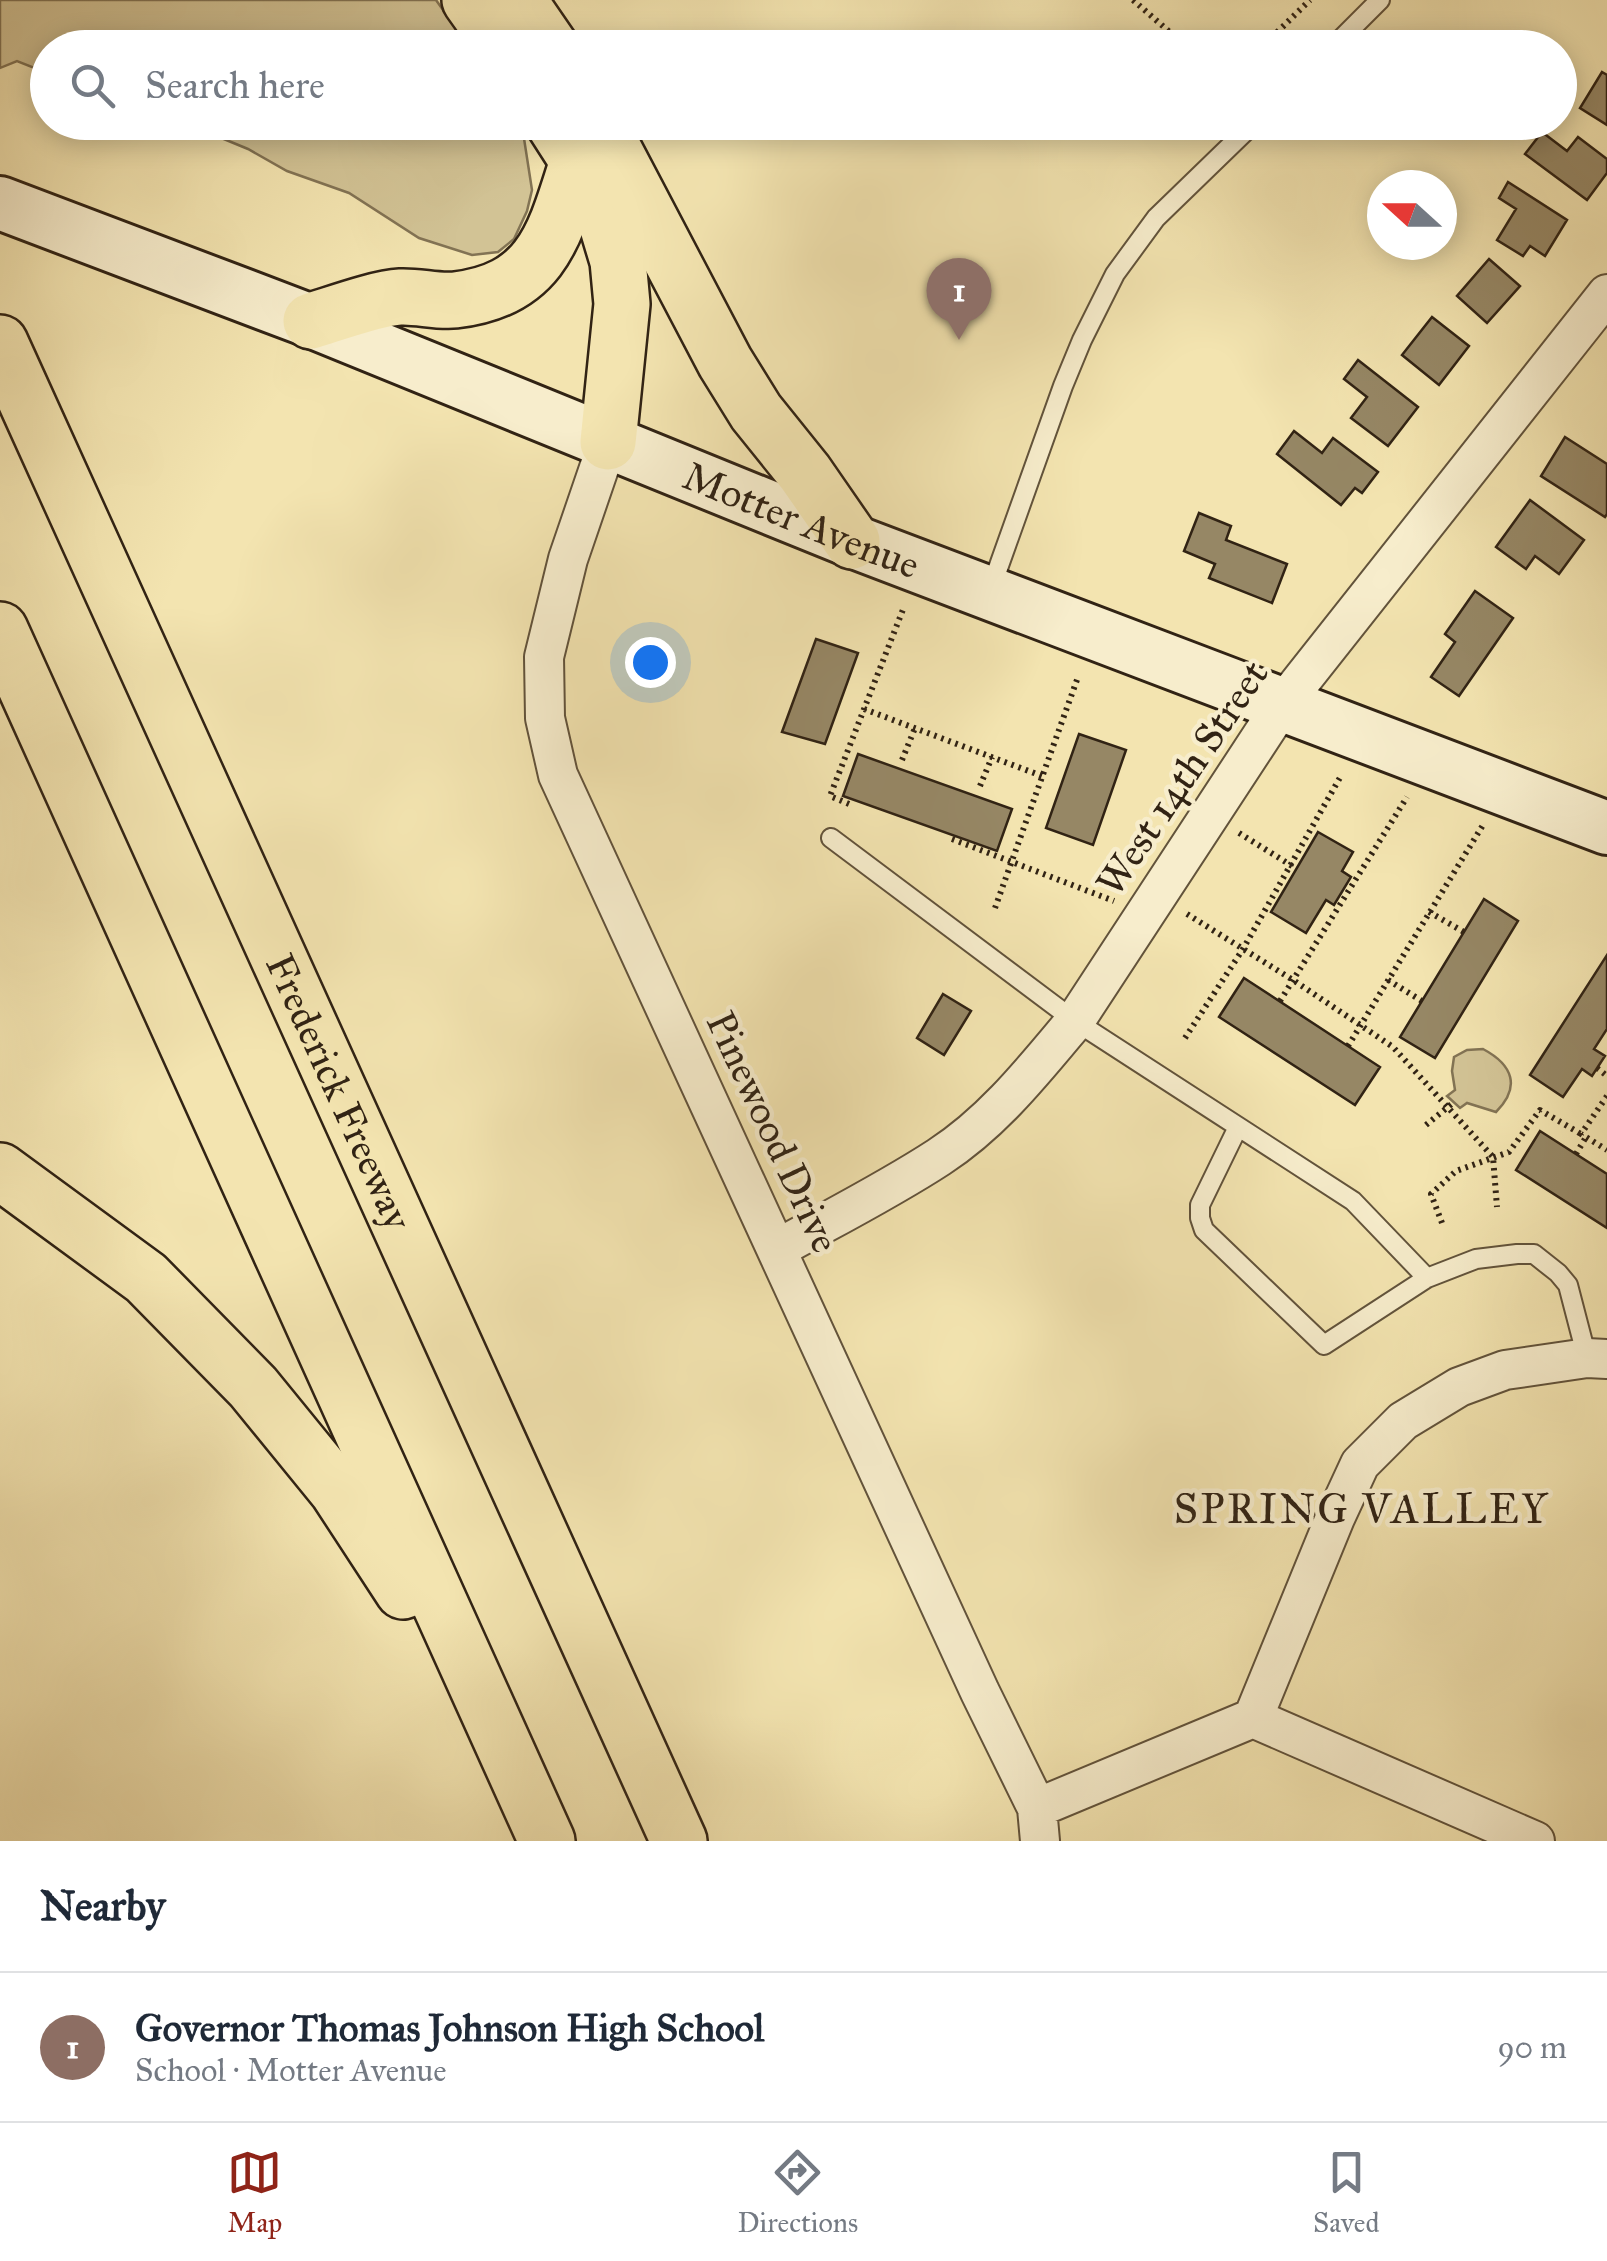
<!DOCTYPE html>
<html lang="en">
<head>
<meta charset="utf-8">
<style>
  :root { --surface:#fff; --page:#f6f6f7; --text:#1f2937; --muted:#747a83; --line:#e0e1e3; --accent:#8f2418 }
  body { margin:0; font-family:"IM FELL Great Primer",serif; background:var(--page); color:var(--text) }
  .compass { position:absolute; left:1367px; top:170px; width:90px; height:90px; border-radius:50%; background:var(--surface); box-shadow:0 5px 25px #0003; rotate:291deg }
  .you { position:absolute; left:650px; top:662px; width:35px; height:35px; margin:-25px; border:8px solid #fff; border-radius:50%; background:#1a73e8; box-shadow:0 0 0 15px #1a73e833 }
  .badge { display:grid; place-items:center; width:65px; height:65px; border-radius:50%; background:var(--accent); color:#fff; font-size:32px; font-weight:700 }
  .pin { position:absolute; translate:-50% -82px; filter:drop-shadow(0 2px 5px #0008) }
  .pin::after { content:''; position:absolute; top:52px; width:35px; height:30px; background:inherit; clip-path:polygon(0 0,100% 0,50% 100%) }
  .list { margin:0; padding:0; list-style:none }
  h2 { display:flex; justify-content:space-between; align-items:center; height:130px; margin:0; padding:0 40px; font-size:42px }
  h2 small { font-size:32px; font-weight:400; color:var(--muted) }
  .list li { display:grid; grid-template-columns:65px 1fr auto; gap:30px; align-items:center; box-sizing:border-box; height:150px; padding:0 40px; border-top:2px solid var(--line) }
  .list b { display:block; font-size:38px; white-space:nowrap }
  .list p { margin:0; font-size:32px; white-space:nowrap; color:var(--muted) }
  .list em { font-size:32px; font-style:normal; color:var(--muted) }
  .icon { flex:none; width:55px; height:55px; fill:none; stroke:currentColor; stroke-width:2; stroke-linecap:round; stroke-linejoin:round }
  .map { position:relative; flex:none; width:1607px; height:1841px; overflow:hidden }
  .search { position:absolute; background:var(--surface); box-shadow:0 5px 25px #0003; left:30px; right:30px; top:30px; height:110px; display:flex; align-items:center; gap:25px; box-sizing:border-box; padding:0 35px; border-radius:55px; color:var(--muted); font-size:38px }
  .sheet { height:280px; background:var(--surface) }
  nav { display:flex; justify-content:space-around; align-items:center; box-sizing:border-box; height:140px; border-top:2px solid var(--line); background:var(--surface); font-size:28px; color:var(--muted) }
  nav a { display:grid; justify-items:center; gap:5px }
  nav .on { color:var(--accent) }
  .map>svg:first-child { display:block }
</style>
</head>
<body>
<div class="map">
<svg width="1607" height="1841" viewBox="0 0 1607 1841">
  <rect width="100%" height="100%" fill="#f3e4b0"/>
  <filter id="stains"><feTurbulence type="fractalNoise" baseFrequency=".002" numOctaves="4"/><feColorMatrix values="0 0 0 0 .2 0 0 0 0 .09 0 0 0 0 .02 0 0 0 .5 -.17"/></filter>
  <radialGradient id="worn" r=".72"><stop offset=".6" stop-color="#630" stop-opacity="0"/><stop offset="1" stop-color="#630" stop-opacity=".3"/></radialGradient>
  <!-- green -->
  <path fill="#d2c395" stroke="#827354" stroke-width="2.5" d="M0,0H436L469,47L48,48L47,73L17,61L0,68Z
    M185,123H517L523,132L532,190L527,211L514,239L498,252L472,255L419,238L349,193L287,171L248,149Z
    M1483,1049C1513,1065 1521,1087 1496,1112L1467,1103L1460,1108L1447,1096L1455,1090L1452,1071L1454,1057L1467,1050Z"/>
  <!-- building -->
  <path fill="#968765" stroke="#312314" stroke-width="2.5" d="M1602,72L1607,75V125L1580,108Z
    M1542,132L1567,151L1578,137L1607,159V173L1587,200L1525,154Z
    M1508,182L1567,220L1545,256L1530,246L1523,256L1497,240L1516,209L1499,198Z
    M1489,259L1520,286L1487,323L1457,296Z
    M1432,317L1469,346L1439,385L1402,355Z
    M1358,360L1418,407L1388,446L1351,418L1367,397L1344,379Z
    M1294,431L1322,453L1333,438L1378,472L1362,493L1355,488L1341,505L1277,454Z
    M1565,437L1607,464V514L1605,517L1541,476Z
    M1530,500L1584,540L1559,574L1535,556L1526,569L1496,547Z
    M1199,513L1231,526L1226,540L1287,564L1272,603L1209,578L1215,564L1184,551Z
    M1475,591L1513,618L1459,696L1431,677L1455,642L1445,634Z
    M816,639L858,653L825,744L782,732Z
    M1079,734L1126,750L1093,845L1046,828Z
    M858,754L1012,809L997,851L843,796Z
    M1318,832L1353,852L1342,871L1351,877L1334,905L1326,900L1306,933L1271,912Z
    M1484,899L1518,921L1435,1058L1400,1037Z
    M1607,955V1029L1594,1049L1605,1056L1592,1076L1582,1069L1563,1097L1530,1075Z
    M1244,978L1380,1067L1355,1105L1219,1017Z
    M943,994L971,1011L944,1055L917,1038Z
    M1540,1131L1607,1174V1228L1516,1170Z"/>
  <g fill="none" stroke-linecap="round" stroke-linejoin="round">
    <defs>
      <path id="lane" d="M1332,48L1380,0
        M991,588L1063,386L1082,340L1115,274L1156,218L1255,122
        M831,838L1075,1021L1353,1201L1427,1278
        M1238,1127L1200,1205V1218L1204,1230L1324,1345L1427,1278L1476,1259L1517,1254H1534L1558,1273L1568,1285L1587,1358"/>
      <path id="street" d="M608,442L568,559L544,657L545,718L558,775L980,1692L1037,1808L1040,1841
        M777,1249C831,1219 887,1191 939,1157C993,1122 1034,1070 1075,1021L1282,705L1607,294
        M1253,1718L1535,1841
        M1037,1808L1253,1718L1335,1518L1360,1464L1403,1421L1459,1387L1505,1370L1587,1358L1607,1359"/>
      <g id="secondary">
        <path id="s1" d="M0,203L311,321L852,541L1607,828"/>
      </g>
      <g id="highway">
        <path d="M470,0L504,48"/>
        <path d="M518,0L551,48"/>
        <path d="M553,122L578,161L603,211L618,261L622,304L608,442"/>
        <path d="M599,122L725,362L756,412L805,473L852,541"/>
        <path d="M311,321C334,314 378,298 400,297C418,296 437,302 455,300C543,290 555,233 578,161"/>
        <path id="s2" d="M0,343L679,1841"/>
        <path d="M0,630L547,1841"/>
        <path d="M0,1171L146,1278L253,1387L337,1490L403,1591"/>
      </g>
    </defs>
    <!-- lane casing -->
    <use href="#lane" stroke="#62533b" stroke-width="22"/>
    <!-- street casing -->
    <use href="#street" stroke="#62533b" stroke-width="42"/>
    <!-- secondary casing -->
    <use href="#secondary" stroke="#312314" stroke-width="58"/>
    <!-- highway casing -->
    <use href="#highway" stroke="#312314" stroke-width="60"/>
    <!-- path -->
    <path stroke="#312314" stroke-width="6" stroke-dasharray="2.5 5" stroke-linecap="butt" d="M1133,0L1188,48
      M1261,48L1310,0
      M864,709L1042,776
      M902,760L915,728
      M980,786L992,757
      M849,804L830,796L904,607
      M1239,833L1297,869
      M952,839L1114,901
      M995,908L1078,677
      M1429,912L1464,932
      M1187,914L1293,980L1393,1047L1493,1157L1497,1207
      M1388,980L1422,1001
      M1280,1001L1407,797
      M1185,1038L1243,949L1342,774
      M1348,1046L1483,825
      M1597,1068L1607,1076
      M1607,1096L1581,1134L1607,1150
      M1426,1125L1454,1102
      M1576,1154L1586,1137
      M1442,1223L1431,1194L1456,1171L1509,1152L1540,1110L1581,1134"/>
    <!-- lane -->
    <use href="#lane" stroke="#f7edcc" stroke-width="18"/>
    <!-- street -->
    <use href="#street" stroke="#f7edcc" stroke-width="38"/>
    <!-- secondary -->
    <use href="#secondary" stroke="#f7edcc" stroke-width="52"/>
    <!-- highway -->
    <use href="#highway" stroke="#f3e4b0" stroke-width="55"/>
  </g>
  <g text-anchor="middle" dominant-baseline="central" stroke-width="9" stroke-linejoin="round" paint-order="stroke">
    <!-- street labels -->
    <g font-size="40" fill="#312314" stroke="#f7edcc">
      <text stroke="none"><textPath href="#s1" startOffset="862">Motter Avenue</textPath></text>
      <text transform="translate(1182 778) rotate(-56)">West 14th Street</text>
      <text stroke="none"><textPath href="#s2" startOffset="822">Frederick Freeway</textPath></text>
      <text transform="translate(773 1132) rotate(65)">Pinewood Drive</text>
    </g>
    <!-- neighbourhood labels -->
    <g font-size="42" letter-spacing="2.5" fill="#312314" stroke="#f7edcc">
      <text x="1362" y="1509">SPRING VALLEY</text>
    </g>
  </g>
  <rect width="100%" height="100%" filter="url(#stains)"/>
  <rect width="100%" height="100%" fill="url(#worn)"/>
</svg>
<svg class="compass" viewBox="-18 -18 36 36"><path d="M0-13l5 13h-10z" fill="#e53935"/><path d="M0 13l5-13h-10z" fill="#747a83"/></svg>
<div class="you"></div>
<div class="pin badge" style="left:959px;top:340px;background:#8d6e63">1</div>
<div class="search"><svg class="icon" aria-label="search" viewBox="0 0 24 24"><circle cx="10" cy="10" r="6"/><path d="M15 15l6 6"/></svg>Search here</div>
</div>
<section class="sheet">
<h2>Nearby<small></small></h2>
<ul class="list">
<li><span class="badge" style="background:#8d6e63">1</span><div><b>Governor Thomas Johnson High School</b><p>School · Motter Avenue</p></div><em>90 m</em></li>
</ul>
</section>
<nav>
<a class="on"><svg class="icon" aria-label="map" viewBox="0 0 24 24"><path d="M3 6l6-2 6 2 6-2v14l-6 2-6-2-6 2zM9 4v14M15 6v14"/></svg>Map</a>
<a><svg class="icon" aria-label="directions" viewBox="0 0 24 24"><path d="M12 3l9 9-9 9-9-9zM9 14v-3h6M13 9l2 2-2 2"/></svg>Directions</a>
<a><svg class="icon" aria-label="saved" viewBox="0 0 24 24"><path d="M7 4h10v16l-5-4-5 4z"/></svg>Saved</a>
</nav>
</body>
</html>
